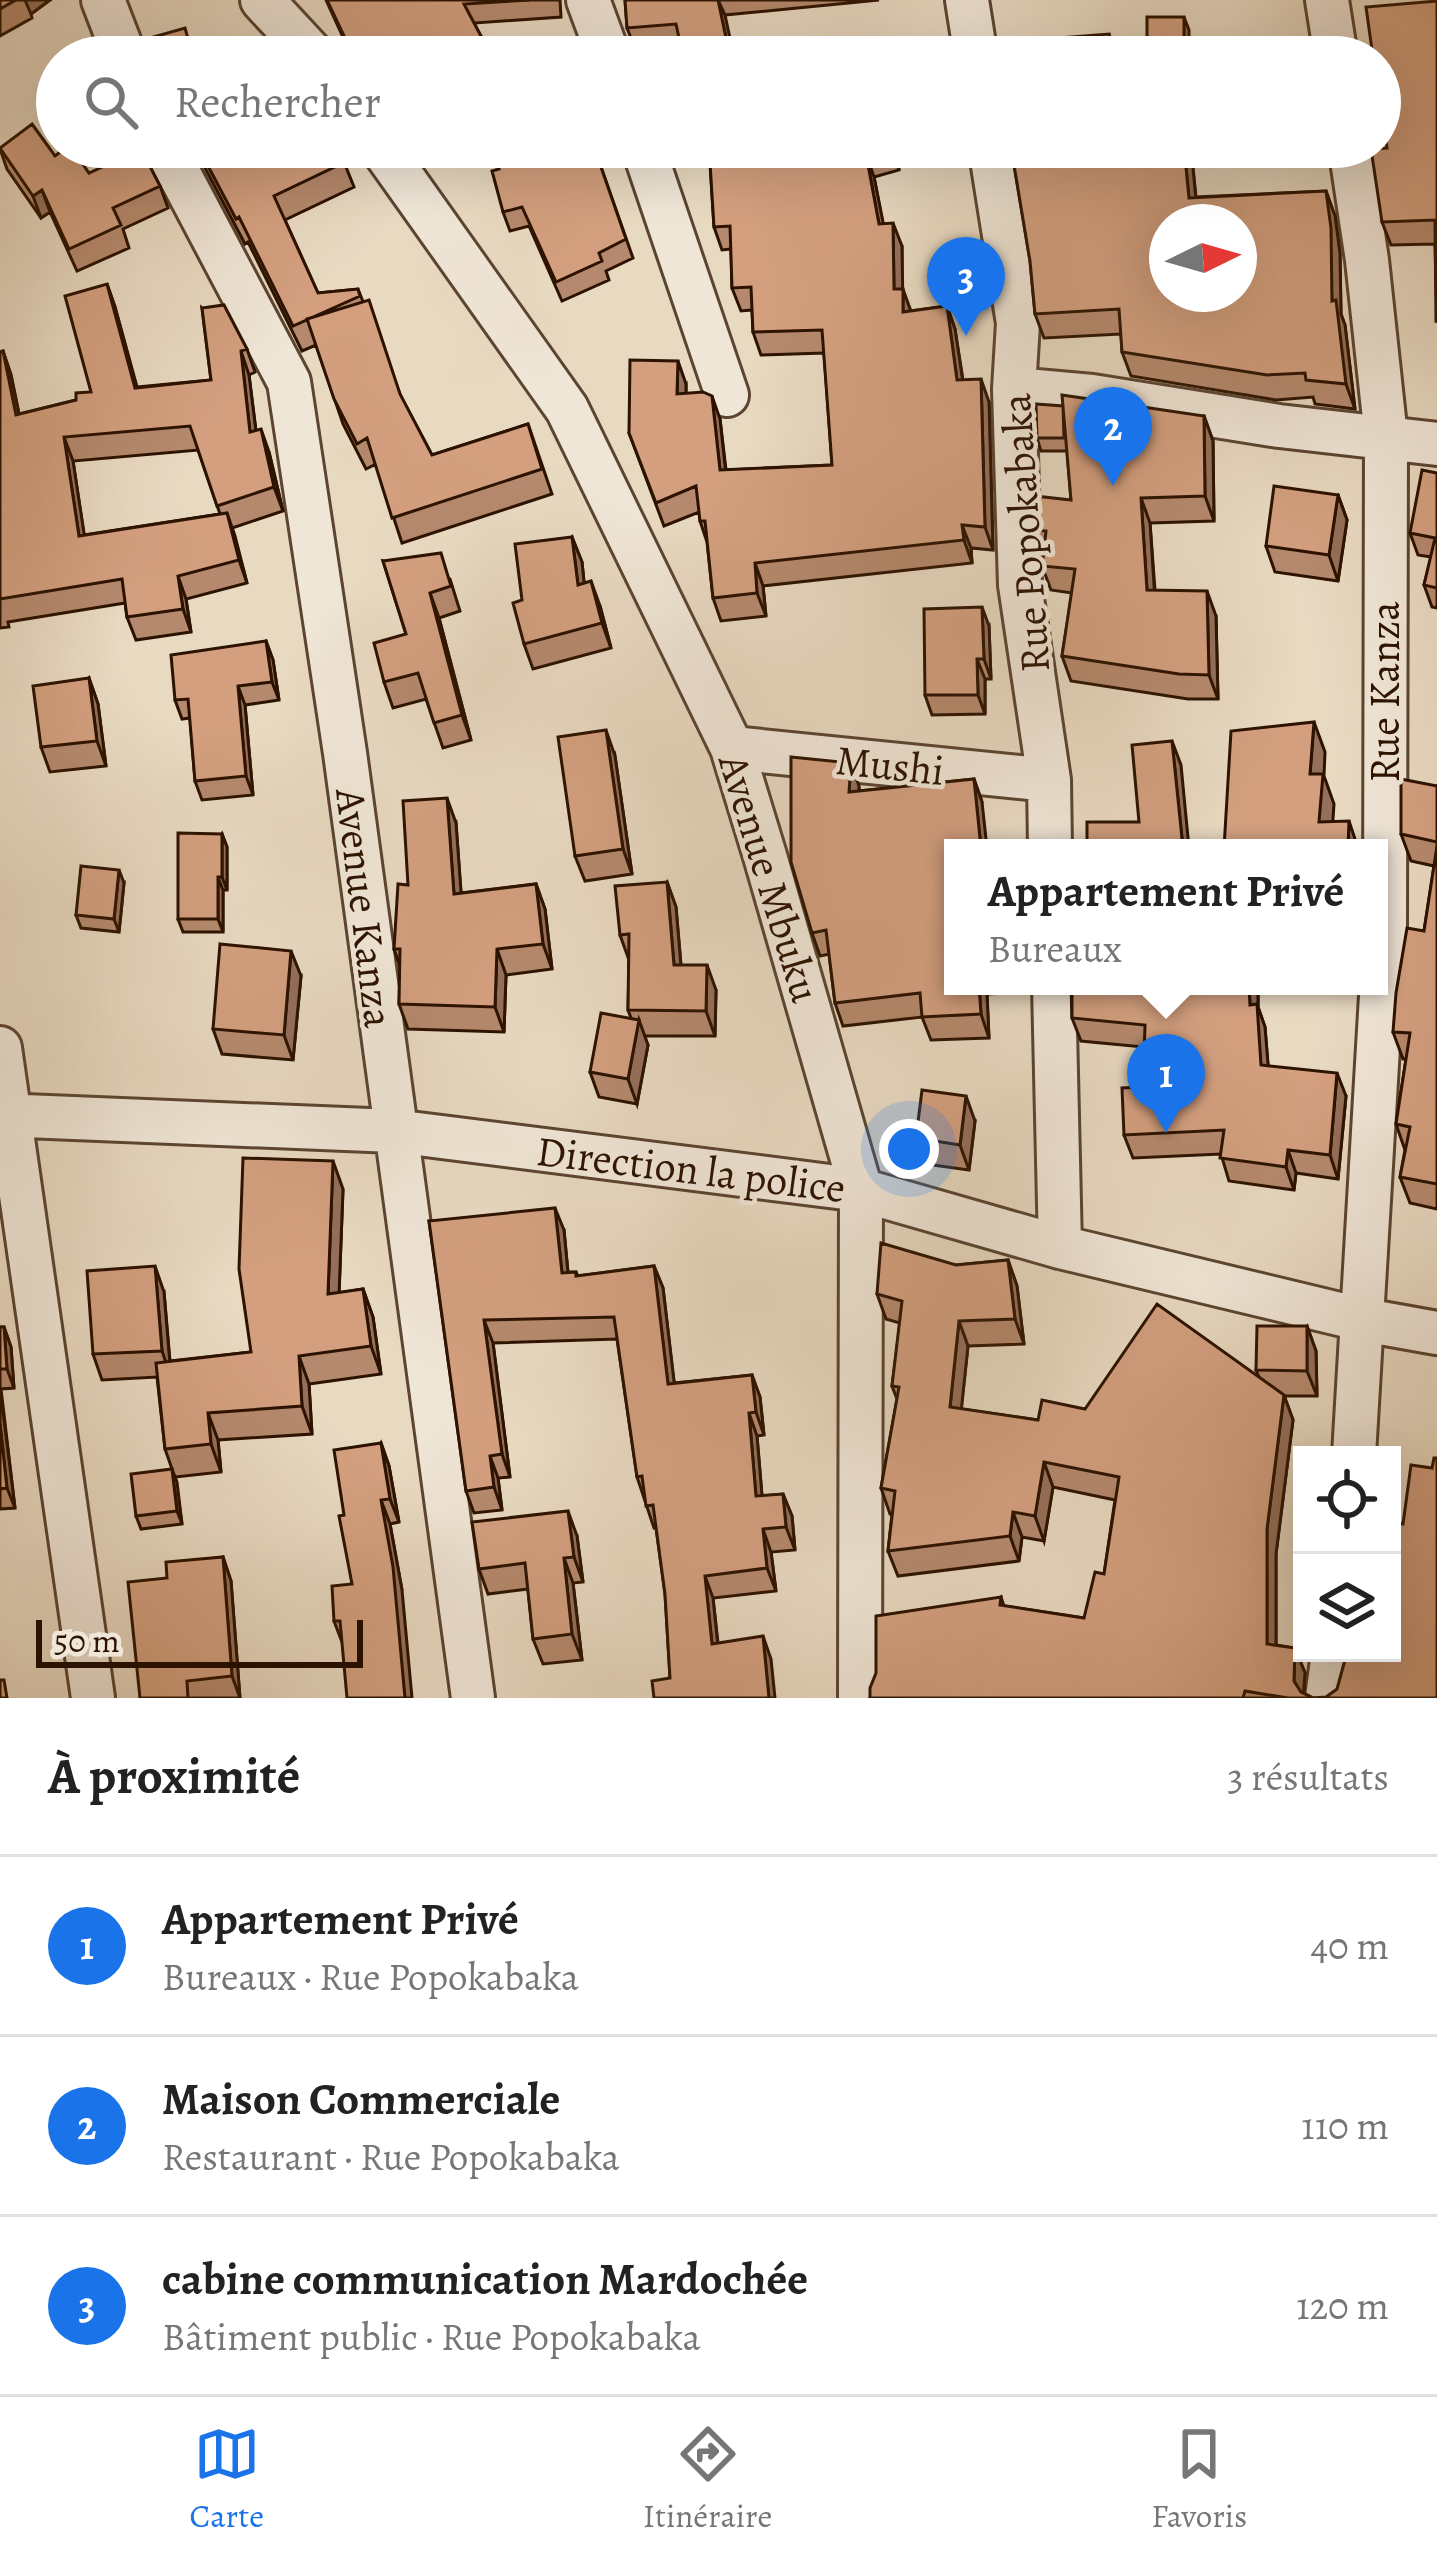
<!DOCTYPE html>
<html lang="fr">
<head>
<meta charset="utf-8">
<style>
  :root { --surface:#fff; --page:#f6f6f6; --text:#222; --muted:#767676; --line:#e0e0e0; --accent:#1a73e8 }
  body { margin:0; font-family:Alegreya,serif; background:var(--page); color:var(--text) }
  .controls { position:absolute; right:36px; bottom:36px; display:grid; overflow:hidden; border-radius:0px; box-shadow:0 12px 48px #0002 }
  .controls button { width:108px; height:108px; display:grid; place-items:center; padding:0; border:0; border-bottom:3px solid var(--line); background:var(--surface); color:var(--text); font:60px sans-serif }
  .compass { position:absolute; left:1149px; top:204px; width:108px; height:108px; border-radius:50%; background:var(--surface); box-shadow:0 12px 48px #0002; rotate:85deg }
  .scale { position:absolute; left:36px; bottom:30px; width:327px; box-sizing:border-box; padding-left:12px; border:6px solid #2c1200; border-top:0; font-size:33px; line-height:42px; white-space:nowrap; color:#2c1200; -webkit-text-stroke:9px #f0e6d7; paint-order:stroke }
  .you { position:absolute; left:909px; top:1149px; width:42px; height:42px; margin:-30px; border:9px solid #fff; border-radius:50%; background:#1a73e8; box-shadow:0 0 0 18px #1a73e833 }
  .badge { display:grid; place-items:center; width:78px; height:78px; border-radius:50%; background:var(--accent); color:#fff; font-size:39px; font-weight:700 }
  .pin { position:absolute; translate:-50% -99px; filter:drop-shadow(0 3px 6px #0008) }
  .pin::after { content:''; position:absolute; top:63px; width:42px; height:36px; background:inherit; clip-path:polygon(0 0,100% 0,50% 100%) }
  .popup { position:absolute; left:944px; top:839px; width:444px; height:156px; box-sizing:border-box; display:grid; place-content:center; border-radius:0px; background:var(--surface); filter:drop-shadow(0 3px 9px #0005); font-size:39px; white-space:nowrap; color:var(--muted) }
  .popup b { font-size:45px; color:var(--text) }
  .popup::after { content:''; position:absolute; left:50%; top:100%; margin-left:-24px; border:24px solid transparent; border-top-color:var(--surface) }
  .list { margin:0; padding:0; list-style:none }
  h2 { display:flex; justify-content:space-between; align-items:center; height:156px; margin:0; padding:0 48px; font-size:51px }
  h2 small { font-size:39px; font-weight:400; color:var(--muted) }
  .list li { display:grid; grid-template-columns:78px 1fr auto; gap:36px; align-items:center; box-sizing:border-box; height:180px; padding:0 48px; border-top:3px solid var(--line) }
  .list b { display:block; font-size:45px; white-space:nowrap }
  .list p { margin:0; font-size:39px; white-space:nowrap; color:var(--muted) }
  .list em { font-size:39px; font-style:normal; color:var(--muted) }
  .icon { flex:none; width:66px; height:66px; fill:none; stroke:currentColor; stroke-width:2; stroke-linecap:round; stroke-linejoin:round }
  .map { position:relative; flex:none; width:1437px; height:1698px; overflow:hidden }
  .search { position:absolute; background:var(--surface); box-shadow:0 12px 48px #0002; left:36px; right:36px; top:36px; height:132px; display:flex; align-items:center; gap:30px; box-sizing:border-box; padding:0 42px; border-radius:66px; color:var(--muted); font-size:45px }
  .sheet { height:696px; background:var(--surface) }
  nav { display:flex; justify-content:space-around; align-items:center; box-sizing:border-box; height:168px; border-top:3px solid var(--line); background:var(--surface); font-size:33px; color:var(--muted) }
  nav a { display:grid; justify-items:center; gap:6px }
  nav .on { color:var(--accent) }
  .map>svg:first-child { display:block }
</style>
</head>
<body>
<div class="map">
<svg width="1437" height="1698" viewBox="0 0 1437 1698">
  <rect width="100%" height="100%" fill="#e8d9c1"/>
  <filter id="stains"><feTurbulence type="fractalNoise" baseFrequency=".00167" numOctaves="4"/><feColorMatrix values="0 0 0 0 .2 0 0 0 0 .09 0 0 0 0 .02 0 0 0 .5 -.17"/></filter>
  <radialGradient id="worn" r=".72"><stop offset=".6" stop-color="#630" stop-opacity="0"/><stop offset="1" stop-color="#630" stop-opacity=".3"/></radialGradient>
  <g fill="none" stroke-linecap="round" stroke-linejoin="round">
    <defs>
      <path id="minor" d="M103,0L125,57
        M262,0L315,57
        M588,0L609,57
        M967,0L976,57
        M1327,0L1336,57
        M165,147L289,382L345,753L473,1698
        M381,147L567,409L732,748L765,856L861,1190L860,1698
        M643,147L727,395
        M990,147L1018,323L1014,389L1020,585L1049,780L1050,848
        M1350,147L1367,260L1386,437L1385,928L1354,1455
        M1014,389L1092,396L1279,426L1437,444
        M732,748L1049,780
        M1054,986L1060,1247
        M0,1048L93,1698
        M0,1115L394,1131L861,1190L1060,1247L1364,1320L1437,1333
        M1327,1698L1333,1653"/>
    </defs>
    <!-- minor casing -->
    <use href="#minor" stroke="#5b4430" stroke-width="48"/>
    <!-- minor -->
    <use href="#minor" stroke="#f0e6d7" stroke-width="42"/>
  </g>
  <!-- wall -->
  <path fill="#b5896d" stroke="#2c1200" stroke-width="3" fill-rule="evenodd" d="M0,0H50L31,14L32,18L0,36Z
    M326,0H560L561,17L474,23L492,57H352Z
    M625,0H879L725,15L681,47L636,51L627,28Z
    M1437,1V323L1435,244L1391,245L1382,222L1387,148Z
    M194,147H338L354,187L285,220L318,293L358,289L402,399L432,455L528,424L552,494L402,543L376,464L366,469L343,424L316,345L302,351L248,242L245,244Z
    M594,147L633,258L606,271L609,280L562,301L529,226L510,231L503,212L499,169Z
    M709,147H897L899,170L874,177L883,224L902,246V289L911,311L947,306L955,329L963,380L989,402L993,550L971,548L972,563L763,586L766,616L721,621L713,598L707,542L700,521L699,512L664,526L629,433L686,384V393L720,419L726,470L832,465L824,353L761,355L753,332L752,310L741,311L732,288L731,249L722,250L714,227Z
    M1011,147H1122V149L1193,168L1196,197L1326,191L1335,216L1340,253L1341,314L1345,325L1355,409L1315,404L1313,397L1276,400L1131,376L1122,352L1121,334L1044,338L1035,314L1030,261Z
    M0,149L55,156L89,173L160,186L168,208L123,229L129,248L77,271L50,212L41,218L7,169Z
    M107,284L115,307L137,387L211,380L202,308L247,349L255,372L249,375L256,431L269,452L283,511L232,528L247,583L186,599L191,632L136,640L127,617L125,603L8,622L9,627L0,628V352L3,351L11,375L19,414L76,400L91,392ZM198,450L220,514L84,535L73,461Z
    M1204,416L1213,441L1214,521L1150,523L1155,590L1216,616L1218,699H1188L1071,681L1062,656L1072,593L1051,590L1042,566L1044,552L1036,530L1071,500L1067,451H1041L1037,438Z
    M1437,473V608L1432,607L1424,585L1431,557L1418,555L1410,533Z
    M1338,495L1347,520L1338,581L1275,572L1266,546Z
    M572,537L582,562L584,583L600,606L611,648L533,669L524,644L522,600Z
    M383,561L450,579L460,611L439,618L471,740L443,748L426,699L393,708L384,682L406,634Z
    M989,626L991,679H985V714L932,715L925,695Z
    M266,641L273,660L279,700L245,705L253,795L202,800L195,781L190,718L182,719L175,700Z
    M89,678L98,704L106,766L50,772L41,747Z
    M615,756L632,874L585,881L575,856Z
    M974,779L982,802L953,986H1030L1029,992L987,994L989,1038L931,1040L922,1017L843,1026L835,1003L829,954L820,956L812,933L859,786V791Z
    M1437,786V1209L1410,1203L1400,1177L1405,1150L1396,1124L1406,1059H1403L1393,1032L1424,931L1434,866L1411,861L1401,834Z
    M456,823L461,893L536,884L545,909L552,969L506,975L504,1032L408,1029L399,1004L400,966L394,949L408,885Z
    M222,834L227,847V890H223V932H183L178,919Z
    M667,882L676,907L681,965L716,990L715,1036H644L648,1045L637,1104L599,1097L590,1072L631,1018L628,1010L629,960L620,935Z
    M124,883L119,932L81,928L76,915Z
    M301,976L293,1060L222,1054L213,1029Z
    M1071,986H1258V1007L1265,1027L1268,1066L1346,1096L1338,1179L1296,1173L1294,1190L1229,1181L1221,1154L1133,1158L1124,1135L1143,1087L1144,1047L1081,1041L1072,1018Z
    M975,1121L969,1170L925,1164L916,1138Z
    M343,1189L339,1293L363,1289L373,1317L381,1374L309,1384L312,1434L218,1440L221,1472L175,1477L182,1524L141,1529L136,1516L172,1469L165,1449L157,1377L102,1380L93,1354L164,1292L170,1361L251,1352Z
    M429,1221L564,1230L568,1272H576L578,1276L654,1266L663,1288L674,1383L752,1375L760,1397L764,1435L757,1436L762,1496L783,1494L792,1516L795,1550L771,1552L776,1591L713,1598L718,1643L771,1659L670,1678L665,1594L656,1528H654L637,1477L617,1339L493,1343L510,1477L498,1478L502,1510L474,1513L466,1491Z
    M1008,1260L1017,1286L1024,1344L968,1346L961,1409L1038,1420L1085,1409L1259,1377L1256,1370L1307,1326L1316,1351L1317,1396H1284L1293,1420L1276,1554V1645L1295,1648L1305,1673L1304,1693L1313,1698H1437H870L1001,1597L1004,1606L1084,1618L1104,1574L1115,1500L1053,1487L1044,1541L1022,1537L1019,1561L898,1576L888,1551L892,1514H890L881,1488L897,1399L892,1386L900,1323L886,1319L877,1294L956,1265Z
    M0,1327H4L11,1347L14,1388L1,1389L15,1508L0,1509Z
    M381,1443L389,1466L399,1522L390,1524L402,1590L342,1642L334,1621L352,1584L344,1515Z
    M577,1536L583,1582L573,1583L582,1660L543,1664L533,1639L528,1589L488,1594L479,1569Z
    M223,1557L231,1581L240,1698H140L167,1578Z"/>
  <!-- shaded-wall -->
  <path fill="#946f59" stroke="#2c1200" stroke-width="3" d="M25,0H50L31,14Z
    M718,0L725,15L734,57H730Z
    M1184,17L1189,30V57H1184Z
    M1109,34L1117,57H1110Z
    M891,147H897L899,170Z
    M1184,147L1193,168L1198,222L1189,198Z
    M866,154L874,177L888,247L879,224Z
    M42,190L50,212L41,218L33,196Z
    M1326,191L1335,216L1340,253L1341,314L1345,325L1355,409L1346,384L1332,301Z
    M893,223L902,246L903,312L894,289Z
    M107,284L115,307L143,411L135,388Z
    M903,289L911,312H903Z
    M947,306L955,329L966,403L957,380Z
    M3,351L11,375L24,438L16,415Z
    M241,351L249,375L259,456L250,432Z
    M678,361L686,384V417L677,394Z
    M981,379L989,402L993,550L985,527Z
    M712,396L720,419L728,493L720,470Z
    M1204,416L1213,441L1214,521L1205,496Z
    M261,429L269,452L283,511L274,487Z
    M64,437L73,461L88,559L79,536Z
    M1338,495L1347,520L1338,581L1329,555Z
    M1141,498L1150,523L1156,615L1147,590Z
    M227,513L235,536L247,583L239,560Z
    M962,525L971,548L972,563L964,540Z
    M572,537L582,562L587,610L578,585Z
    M755,563L763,586L766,616L757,593Z
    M178,576L186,599L191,632L183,609Z
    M591,581L600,606L611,648L602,623Z
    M1207,591L1216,616L1218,699L1209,675Z
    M430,593L439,618L471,740L462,715Z
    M982,607L989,626L991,679L984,659Z
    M266,641L273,660L279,700L272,682Z
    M977,659L985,679V714L978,695Z
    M89,678L98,704L106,766L97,741Z
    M238,686L245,705L253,795L246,776Z
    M1314,722L1325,752L1324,776L1334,804L1331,848L1319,822L1310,774Z
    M606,730L615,756L632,874L623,849Z
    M1172,741L1181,765L1189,848H1183Z
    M851,763L859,786L858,816L849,792Z
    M974,779L982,802L987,848H981Z
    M447,798L456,823L463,919L454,894Z
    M1349,821L1358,848H1348Z
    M222,834L227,847V890L222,877Z
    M119,870L124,883L119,932L114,919Z
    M218,877L223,890V932L218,919Z
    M667,882L676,907L683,990L674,965Z
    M536,884L545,909L552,969L543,944Z
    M497,949L506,975L504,1032L495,1007Z
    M291,951L301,976L293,1060L284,1035Z
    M707,965L716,990L715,1036L706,1011Z
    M979,986H984L987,994L989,1038L981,1014Z
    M1249,986H1258V1007L1265,1027L1270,1088L1261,1065L1250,1005Z
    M639,1020L648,1045L637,1104L628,1079Z
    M1337,1073L1346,1096L1338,1179L1330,1155Z
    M966,1096L975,1121L969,1170L960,1145Z
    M1288,1150L1296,1173L1294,1190L1286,1167Z
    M333,1161L343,1189L338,1322L328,1294Z
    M555,1208L564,1230L570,1295L562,1273Z
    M1008,1260L1017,1286L1024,1344L1015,1319Z
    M155,1266L164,1292L171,1377L162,1351Z
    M654,1266L663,1288L677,1406L668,1384Z
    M363,1289L373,1317L381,1374L371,1346Z
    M484,1320L493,1343L510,1477L502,1454Z
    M959,1321L968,1346L959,1432L950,1407Z
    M1307,1326L1316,1351L1317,1396L1307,1371Z
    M4,1327L11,1347L14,1388L7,1369Z
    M299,1356L309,1384L312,1434L302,1406Z
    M752,1375L760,1397L764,1435L756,1412Z
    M0,1387L15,1508L7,1488L0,1424Z
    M1284,1395L1293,1420L1276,1554V1669L1267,1644V1529Z
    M208,1413L218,1440L221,1472L211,1444Z
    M749,1413L757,1436L764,1519L756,1496Z
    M381,1443L389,1466L399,1522L390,1499Z
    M490,1456L498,1478L502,1510L494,1487Z
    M1044,1462L1053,1487L1044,1541L1035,1516Z
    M172,1469L177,1482L182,1524L177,1511Z
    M783,1494L792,1516L795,1550L786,1527Z
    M381,1500L390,1524L402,1590L412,1698H405Z
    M568,1511L577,1536L583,1582L574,1557Z
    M1013,1512L1022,1537L1019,1561L1010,1536Z
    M763,1529L771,1552L776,1591L767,1568Z
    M223,1557L231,1581L240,1698L232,1676Z
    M564,1558L573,1583L582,1660L572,1634Z
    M705,1576L713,1598L720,1666L712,1644Z
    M763,1636L771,1659L775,1698H769Z
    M1295,1648L1305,1673L1303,1698L1294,1681Z"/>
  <!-- building -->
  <path fill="#d39f7f" stroke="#2c1200" stroke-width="3" fill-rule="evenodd" d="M0,0H16L0,9Z
    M327,0H530L464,4L492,57H410L406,49L390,57H354Z
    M625,0H718L730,57H683L676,24L627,28Z
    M1437,1V321H1436L1435,220L1382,222L1371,149L1387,148L1380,102V57H1373L1366,7Z
    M1147,17H1184V57H1147Z
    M185,28L193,57H139L136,47L139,41Z
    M1109,34L1110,57H993L992,43Z
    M240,48L244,57H220Z
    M843,50L844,57H767Z
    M32,124L55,156L67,147H71L89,173L141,149L160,186L113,208L121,225L69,249L42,190L33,196L0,148Z
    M198,147H338L345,162L274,196L318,293L358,289L360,296L293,326L239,217L236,219Z
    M492,147H594L626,239L599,253L602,261L556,282L522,207L503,212L492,171L499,169Z
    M709,147H891L866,154L879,224L893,223L894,289H903V312L947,306L957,380L981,379L985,527L962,525L964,540L755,563L757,593L713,598L705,521H700L696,486L656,503L629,433L630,360L678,361L677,394L703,392L712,396L720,470L832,465L822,330L753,332L751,287L732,288L730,226L714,227Z
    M1011,147H1115V150L1145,147H1184L1189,198L1326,191L1331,228L1332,301L1336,300L1346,384L1306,380L1305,373L1267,375L1122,352L1119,309L1035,314L1030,261ZM1167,222H1239V294H1167Z
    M107,284L135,388L211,380L202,308L224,305L247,349L241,351L250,432L261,429L274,487L217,506L190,426L64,437L79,536L227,513L239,560L178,576L183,609L127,617L122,579L0,599V352L3,351L16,415L76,400V393L91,392L65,296Z
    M369,300L400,394L432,455L528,424L542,469L392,518L367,438L357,444L334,399L307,319Z
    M1062,395L1204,416L1205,496L1141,498L1147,590L1207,591L1209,675L1179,674L1062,656L1075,569L1042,566L1046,531L1036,530L1035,496L1071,500Z
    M1036,404L1063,406L1064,438H1037Z
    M1422,470L1437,473V588L1424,585L1435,538L1410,533Z
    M1274,486L1338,495L1329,555L1266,546Z
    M572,537L578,585L591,581L602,623L524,644L513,603L522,600L515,544Z
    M441,553L451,586L430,593L462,715L434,723L418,673L384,682L374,643L406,634L383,561Z
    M982,607L984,659H977L978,695H925L924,609Z
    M266,641L272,682L238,686L246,776L195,781L188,699L175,700L171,655Z
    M89,678L97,741L41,747L33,686Z
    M1314,722L1310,774H1323L1319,822L1349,821L1348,848H1224L1231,731Z
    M606,730L623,849L575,856L558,737Z
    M1172,741L1183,848H1087V822H1139L1132,745Z
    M791,757L851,763L849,792L974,779L981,848H953V986H979L981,1014L922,1017L920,993L835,1003L826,930L812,933L791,862Z
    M1401,779L1437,786V842L1401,834Z
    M447,798L454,894L536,884L543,944L497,949L495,1007L399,1004L400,949H394L398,884L408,885L403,801Z
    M178,833L222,834V877H218V919H178Z
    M1437,846V1184L1400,1177L1410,1127L1396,1124L1410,1033L1393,1032L1396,993L1407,928L1424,931Z
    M81,866L119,870L114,919L76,915Z
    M667,882L674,965H707L706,1011L628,1010L629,934L620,935L615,886Z
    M220,944L291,951L284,1035L213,1029Z
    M1072,986H1249L1250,1005L1257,1004L1261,1065L1337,1073L1330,1155L1288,1150L1286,1167L1220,1158L1224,1130L1124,1135L1122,1088L1143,1087L1145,1025L1072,1018Z
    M601,1013L639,1020L628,1079L590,1072Z
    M922,1090L966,1096L960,1145L916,1138Z
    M243,1158L333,1161L328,1294L363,1289L371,1346L299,1356L302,1406L208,1413L211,1444L165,1449L156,1363L251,1352L239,1269Z
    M555,1208L562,1273L576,1272V1276L654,1266L668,1384L752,1375L756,1412L749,1413L756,1496L783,1494L786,1527L763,1529L767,1568L705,1576L712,1644L763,1636L769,1698H654L652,1681L670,1678L665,1594L653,1505L646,1506L642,1476L637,1477L614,1317L484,1320L502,1454L490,1456L494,1487L466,1491L429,1221Z
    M881,1243L956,1265L1008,1260L1015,1319L959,1321L950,1407L1038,1420L1042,1400L1085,1409L1157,1304L1284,1395L1267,1529V1644L1295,1648L1294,1681L1301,1692L1313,1698L1326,1697L1337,1689L1346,1656L1363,1659L1362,1653H1392V1522L1403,1524L1411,1465L1432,1468L1434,1458H1437V1698H1288L1245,1691L1243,1698H870V1688L876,1673V1616L1001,1597L1000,1605L1084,1618L1095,1572L1104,1574L1119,1477L1044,1462L1035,1516L1013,1512L1010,1536L888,1551L895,1491L881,1488L899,1387L892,1386L902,1301L877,1294Z
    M155,1266L162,1351L93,1354L87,1271Z
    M1257,1326H1307V1371L1256,1370Z
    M0,1327H4L7,1369H0Z
    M0,1424L7,1488L0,1489Z
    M381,1443L390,1499L381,1500L393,1567L405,1698H347L340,1621H334L332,1586L352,1584L339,1516L344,1515L334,1450Z
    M172,1469L177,1511L136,1516L131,1474Z
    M568,1511L574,1557L564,1558L572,1634L533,1639L525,1563L479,1569L472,1522Z
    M223,1557L232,1676L187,1681L188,1698H140L128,1582L167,1578L166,1562Z
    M0,1680H4L7,1698H0Z"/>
  <g text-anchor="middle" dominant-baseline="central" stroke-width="9" stroke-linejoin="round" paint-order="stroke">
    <!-- street labels -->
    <g font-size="42" fill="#2c1200" stroke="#f0e6d7">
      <text transform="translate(1025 533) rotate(-94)">Rue Popokabaka</text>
      <text transform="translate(1384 692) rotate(-90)">Rue Kanza</text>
      <text transform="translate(890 765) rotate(6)">Mushi</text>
      <text transform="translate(770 878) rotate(73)">Avenue Mbuku</text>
      <text transform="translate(365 908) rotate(83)">Avenue Kanza</text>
      <text transform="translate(691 1169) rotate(7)">Direction la police</text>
    </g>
  </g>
  <rect width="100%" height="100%" filter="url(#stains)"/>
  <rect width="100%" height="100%" fill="url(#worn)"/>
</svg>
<div class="controls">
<button><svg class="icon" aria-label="locate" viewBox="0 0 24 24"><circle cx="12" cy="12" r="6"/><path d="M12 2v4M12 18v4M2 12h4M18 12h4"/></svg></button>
<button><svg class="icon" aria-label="layers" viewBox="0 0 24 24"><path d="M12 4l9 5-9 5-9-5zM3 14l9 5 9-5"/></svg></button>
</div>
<svg class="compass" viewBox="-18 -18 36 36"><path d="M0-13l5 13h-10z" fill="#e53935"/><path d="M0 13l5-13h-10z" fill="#767676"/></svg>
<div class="scale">50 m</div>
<div class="you"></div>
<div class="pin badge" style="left:1166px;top:1133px">1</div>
<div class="popup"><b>Appartement Privé</b>Bureaux</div>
<div class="pin badge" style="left:1113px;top:486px">2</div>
<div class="pin badge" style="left:966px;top:336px">3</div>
<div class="search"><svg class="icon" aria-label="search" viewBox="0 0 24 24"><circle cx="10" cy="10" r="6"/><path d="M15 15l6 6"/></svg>Rechercher</div>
</div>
<section class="sheet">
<h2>À proximité<small>3 résultats</small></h2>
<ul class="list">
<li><span class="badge">1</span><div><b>Appartement Privé</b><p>Bureaux · Rue Popokabaka</p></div><em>40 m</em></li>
<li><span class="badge">2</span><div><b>Maison Commerciale</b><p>Restaurant · Rue Popokabaka</p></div><em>110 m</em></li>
<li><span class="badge">3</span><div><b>cabine communication Mardochée</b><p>Bâtiment public · Rue Popokabaka</p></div><em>120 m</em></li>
</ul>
</section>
<nav>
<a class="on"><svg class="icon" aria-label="map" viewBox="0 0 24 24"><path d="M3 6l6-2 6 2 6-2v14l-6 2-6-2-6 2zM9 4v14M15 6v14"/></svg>Carte</a>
<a><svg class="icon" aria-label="directions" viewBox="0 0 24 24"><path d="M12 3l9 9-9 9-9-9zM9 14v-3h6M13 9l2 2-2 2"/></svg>Itinéraire</a>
<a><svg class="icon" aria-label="saved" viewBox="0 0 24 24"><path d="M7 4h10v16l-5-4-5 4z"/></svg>Favoris</a>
</nav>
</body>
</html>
